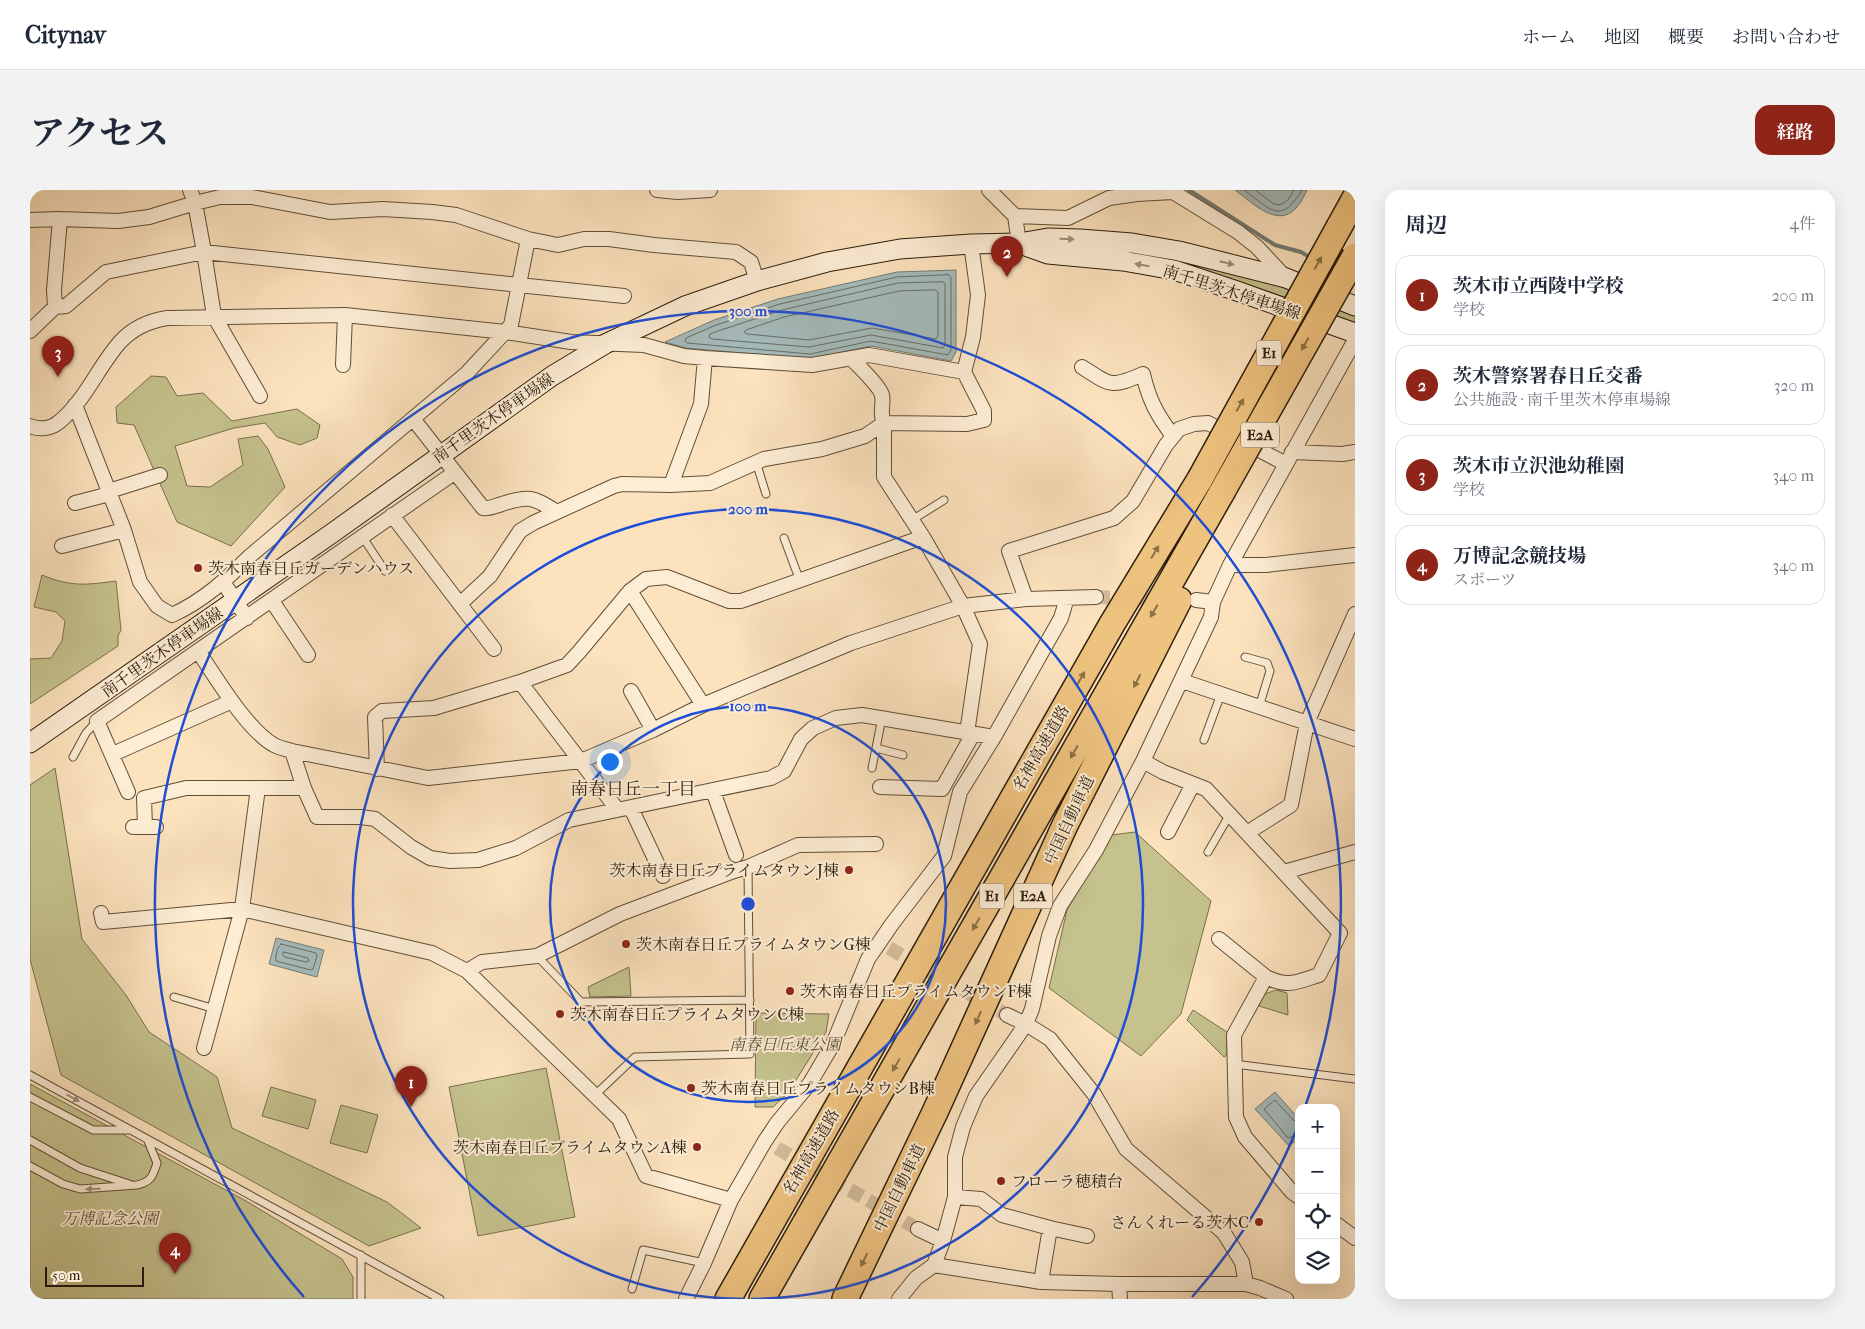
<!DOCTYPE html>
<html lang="ja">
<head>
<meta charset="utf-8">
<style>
  :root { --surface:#fff; --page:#f2f2f3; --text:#1f2937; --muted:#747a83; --line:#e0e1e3; --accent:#8f2418 }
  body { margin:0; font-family:"IM FELL French Canon","Noto Serif JP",serif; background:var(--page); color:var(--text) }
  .controls { position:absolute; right:15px; bottom:15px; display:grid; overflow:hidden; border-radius:10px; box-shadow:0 5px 20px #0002 }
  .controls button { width:45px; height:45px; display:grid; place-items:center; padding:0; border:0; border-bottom:1px solid var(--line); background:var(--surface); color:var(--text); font:25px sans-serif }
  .scale { position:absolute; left:15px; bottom:12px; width:99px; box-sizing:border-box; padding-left:5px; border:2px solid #2d1d0c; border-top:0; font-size:14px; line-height:18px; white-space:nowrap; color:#2d1d0c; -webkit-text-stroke:4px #fdedd5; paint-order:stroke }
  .you { position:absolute; left:579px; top:571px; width:18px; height:18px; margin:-12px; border:4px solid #fff; border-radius:50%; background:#1a73e8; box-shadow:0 0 0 8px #1a73e833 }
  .badge { display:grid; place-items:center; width:32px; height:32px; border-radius:50%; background:var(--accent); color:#fff; font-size:16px; font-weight:700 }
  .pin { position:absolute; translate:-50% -41px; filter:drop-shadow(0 1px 2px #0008) }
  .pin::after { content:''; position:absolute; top:26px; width:18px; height:15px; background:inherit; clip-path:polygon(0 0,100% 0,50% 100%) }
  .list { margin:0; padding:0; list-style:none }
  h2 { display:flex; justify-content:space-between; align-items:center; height:65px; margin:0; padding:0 20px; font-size:21px }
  h2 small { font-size:16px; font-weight:400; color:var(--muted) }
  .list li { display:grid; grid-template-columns:32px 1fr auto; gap:15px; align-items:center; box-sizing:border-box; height:80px; margin:0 10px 10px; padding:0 10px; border:1px solid var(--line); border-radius:15px }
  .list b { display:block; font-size:19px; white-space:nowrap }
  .list p { margin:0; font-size:16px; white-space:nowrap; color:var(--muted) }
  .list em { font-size:16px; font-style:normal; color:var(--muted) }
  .icon { flex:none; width:28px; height:28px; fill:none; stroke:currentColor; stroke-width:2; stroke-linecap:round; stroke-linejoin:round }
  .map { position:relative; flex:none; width:1325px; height:1109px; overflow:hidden; border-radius:15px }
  header { display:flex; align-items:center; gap:30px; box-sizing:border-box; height:70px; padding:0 25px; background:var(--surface); border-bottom:1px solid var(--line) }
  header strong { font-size:24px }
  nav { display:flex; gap:28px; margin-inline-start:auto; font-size:18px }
  .intro { display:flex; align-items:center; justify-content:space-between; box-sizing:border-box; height:120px; padding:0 30px }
  h1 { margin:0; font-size:35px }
  .button { padding:12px 22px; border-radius:15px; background:var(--accent); color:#fff; font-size:18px; font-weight:700 }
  main { display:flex; gap:30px; padding:0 30px }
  aside { flex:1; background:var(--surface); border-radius:15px; box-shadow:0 5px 20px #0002 }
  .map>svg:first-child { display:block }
</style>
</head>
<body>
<header>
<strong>Citynav</strong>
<nav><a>ホーム</a><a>地図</a><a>概要</a><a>お問い合わせ</a></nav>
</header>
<div class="intro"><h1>アクセス</h1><a class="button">経路</a></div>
<main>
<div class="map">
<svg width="1325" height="1109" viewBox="0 0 1325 1109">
  <rect width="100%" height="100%" fill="#fce3be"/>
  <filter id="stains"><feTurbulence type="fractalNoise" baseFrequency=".004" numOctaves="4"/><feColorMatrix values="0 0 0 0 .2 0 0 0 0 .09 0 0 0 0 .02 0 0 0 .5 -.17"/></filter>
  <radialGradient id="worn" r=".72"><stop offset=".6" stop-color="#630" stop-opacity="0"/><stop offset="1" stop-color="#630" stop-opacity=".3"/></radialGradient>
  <!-- green -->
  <path fill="#c5c28d" stroke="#79704c" d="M1082,58L1169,75L1250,96L1325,122V133L1242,106L1082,62Z
    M121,186L136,187L147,206L173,203L202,231L267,219L290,235L287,248L270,255L247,247L235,233L204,238L145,256L157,296L180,297L213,275L208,249L228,246L238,259L255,297L201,356L147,332L104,235L87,233L86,217Z
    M12,385C41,397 56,395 86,391L91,440L88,446V456L0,514V469L21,468L32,451L35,431L26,422L4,417Z
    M25,578L52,749L96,805L119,842L187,887L202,938L357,1012L391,1038L339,1056L31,885L0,769V595Z
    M1105,642L1181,711L1151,824L1111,866L1019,798L1037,720L1081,645Z
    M599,777L601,806L560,807L558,797Z
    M1246,800L1257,803L1258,825L1229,816L1232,805Z
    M1163,820L1200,844L1197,851V865L1194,867L1157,830Z
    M726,823L799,824L796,842L758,903L743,917H725Z
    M516,878L545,1027L448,1046L419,897Z
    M0,894L216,1011L312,1069L323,1087V1109H0Z
    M241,897L286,910L278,939L232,926Z
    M311,915L348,925L337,963L300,953Z"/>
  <!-- water -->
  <path fill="#a4bbbc" stroke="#747c76" d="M1205,0H1277C1274,6 1271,13 1267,17C1248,40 1222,12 1205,0Z
    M926,80V162L921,171L841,156L780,169L656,158L635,152L684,130L748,109L867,82Z
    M246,748L294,760L287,787L239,774Z
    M1245,902L1269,929V948L1259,956L1225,919Z"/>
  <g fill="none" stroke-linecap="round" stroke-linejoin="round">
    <!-- shore -->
    <path stroke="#686c64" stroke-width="1" d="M1214,0C1241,19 1250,36 1272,0
      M1225,0L1244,14L1250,15L1258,10L1264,0
      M919,85L921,88V160L918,165L841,151L780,164L657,153L655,151L656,148L686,135L750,114L867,87Z
      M913,92L915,94V155L913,158L841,145L779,157L682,149L679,147L680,144L688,141L752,120L868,93Z
      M905,100L908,102V146L906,149L842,138L779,150L717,144L714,142L716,140L754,127L869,101Z
      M251,754L286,763L287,766L283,779L281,780L246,771C245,767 247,757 251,754Z
      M254,762L278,768L279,771L276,772L255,767L253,765Z
      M1269,932L1263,930L1245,910L1234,919L1258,948L1269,944"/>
    <!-- stream -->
    <path stroke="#747c76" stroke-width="4" d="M1159,0L1245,55L1271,62L1283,69"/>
    <!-- minor-tunnel -->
    <path stroke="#d3bb9a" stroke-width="14" stroke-dasharray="14 7" stroke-linecap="butt" d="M1066,407L1136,409
      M859,758L977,825
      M747,958L888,1039"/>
    <defs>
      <path id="service" d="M726,272L736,304
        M882,330L914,310
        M332,346L355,381
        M754,348L770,391
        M1215,467L1237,473L1240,481L1229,517
        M1174,550L1191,504
        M846,558L873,565
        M43,567L56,543L67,531
        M842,578L852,528
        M1178,662L1200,624
        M507,766L551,812L720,810
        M144,807L185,819
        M1204,874L1325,889
        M0,885L410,1109
        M565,905L605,867L720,864L718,677
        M0,907L63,940H99
        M0,950L50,978L99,994
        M0,976L33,994L50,999L107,995C121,992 123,986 127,973L118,951
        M602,1099L613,1060L674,1073
        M331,1109V1065"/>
      <path id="minor" d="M160,0L165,13L174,62L184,126L230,206
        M627,0L648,2L680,0
        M959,0L985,26L989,53
        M985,26L1038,28L1079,8L1107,4L1143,2L1208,42L1227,57L1256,88
        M0,30L30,29L88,31L119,27L165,13L190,7H222L300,22L353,19L402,22L426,25L498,49L528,55L554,49H579L624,55L706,62L721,72L727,91
        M25,117L24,100L30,29
        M0,141L25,117L36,116L76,82L174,62L594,106
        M821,168C829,177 849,195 852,205C854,216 849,222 854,233V287L893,347L933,416L950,454L937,543
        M313,175L315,125
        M1052,177C1082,196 1080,198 1113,184C1119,210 1127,225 1143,246
        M45,215L94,340L110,392L127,416L142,425C173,411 197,389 220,366L437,183L475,142L481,135L498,49
        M384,230L453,318C460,319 465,316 472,314C499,305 503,307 527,322
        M0,236C9,240 21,239 29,232C55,211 68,177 90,152C103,138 118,131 137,128L315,125L475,142L541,152L614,155L654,166L675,168L782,175L839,165L934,182
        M1262,262L1312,264L1325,262
        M641,295L671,214L675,168
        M45,313L72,306L79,301L130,285
        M362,325L464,459
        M32,356L94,340
        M1200,375L1325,150
        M193,392L217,428
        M600,401L673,515
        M996,409L979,361L1084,328L1103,311L1136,255L1149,239L1164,234L1178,233L1256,274
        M1166,410L1183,412
        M242,411L278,465
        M430,414L460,386L490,341L503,333L584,296L592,294L641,295L680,293L734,269L792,259L835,246L854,233L937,234L954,230V221L934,182L943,147L948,105L941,54
        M168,461C185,486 217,540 244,555C249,558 256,559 262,561L398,588L551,571L623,540L673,515L821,453L933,416L996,409L1066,407
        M1152,491L1325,549
        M490,492L587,619
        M601,501L623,540
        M262,561L274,598L287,627H331L345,629L381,657L400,668L420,671L448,670L486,658L539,630L741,588L754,581L771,549L783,538L806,528L832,525L964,547
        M83,564L202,511
        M1113,571L1133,582L1176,599L1310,743L1289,785C1266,792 1259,798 1236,787L1204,845L1206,927L1215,947L1262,1002L1269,1007
        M347,579L345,527L352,521L404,518L490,492L537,475L549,462L600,401L616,389L637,387L699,411H711L893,347
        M850,597L912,599L943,544
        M683,601L706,665
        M98,602L67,531L424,283
        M601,618L633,686
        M103,637H126
        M115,637L114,608L156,598H274
        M1138,642L1163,594
        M1217,643L1261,615L1277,533L1325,424
        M1254,682L1325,662
        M71,723L73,732L212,719L402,763L437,781L589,929L616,986L701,1010
        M1189,749L1236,787
        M437,781L452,772L507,766L590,724L704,681L718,677L768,655L846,654
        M977,825L996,834L1020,849L1064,904L1096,959L1194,1043L1212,1072L1216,1094
        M174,858L212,719L228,598
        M925,1007L951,1009L972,1025L1020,1038L1057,1046
        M1306,1034L1325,1048
        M888,1039L913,1051
        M904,1075L1011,1092L1089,1094H1216L1230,1098L1256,1109
        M1011,1092L1020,1038
        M1089,1094L1090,1109
        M656,1109L674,1073L701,1010L735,951L747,933L780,893L803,854L838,769L862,734L914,666L930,602L964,547L1031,428L1037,408
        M869,1109L886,1088L904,1075L913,1051L925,1007V967L933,937L946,906L996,834L1002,819L1019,746L1030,716L1066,660L1113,571L1181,427L1183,412L1200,375H1236L1325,365"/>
      <path id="secondary" d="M990,54L1018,64L1093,71L1144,80L1207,101L1325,143
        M0,553L301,344L522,186L575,154L655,116L727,91L797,72L870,59L941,54L989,53L1018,48L1050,49L1102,53L1149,61L1256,88L1325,116"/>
      <path id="motorway" d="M1309,37L1325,8
        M698,1109L1082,434L1170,289
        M732,1109L1192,302
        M815,1109L905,922L1035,635L1149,410"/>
    </defs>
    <!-- service casing -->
    <use href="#service" stroke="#614e38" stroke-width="9"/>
    <!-- minor casing -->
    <use href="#minor" stroke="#614e38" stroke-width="16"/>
    <!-- secondary casing -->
    <use href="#secondary" stroke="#2d1d0c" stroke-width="21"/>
    <!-- motorway casing -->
    <use href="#motorway" stroke="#2d1d0c" stroke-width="28"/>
    <!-- service -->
    <use href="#service" stroke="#fdedd5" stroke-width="7"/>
    <!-- minor -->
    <use href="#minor" stroke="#fdedd5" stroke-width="14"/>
    <!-- secondary -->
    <use href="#secondary" stroke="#fdedd5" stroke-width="19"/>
    <!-- motorway -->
    <use href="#motorway" stroke="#eec27f" stroke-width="25"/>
    <defs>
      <path id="motorway-bridge" d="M1170,289L1309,37
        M1192,302L1325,66"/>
    </defs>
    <!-- motorway-bridge casing -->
    <use href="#motorway-bridge" stroke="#2d1d0c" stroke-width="28" stroke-linecap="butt"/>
    <!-- motorway-bridge -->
    <use href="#motorway-bridge" stroke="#eec27f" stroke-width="25"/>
  </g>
  <!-- one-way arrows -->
  <defs><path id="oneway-solid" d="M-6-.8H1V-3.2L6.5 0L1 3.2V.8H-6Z" transform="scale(1.25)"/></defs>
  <g fill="#9f8f7b">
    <use href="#oneway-solid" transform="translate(1037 49) rotate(1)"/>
    <use href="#oneway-solid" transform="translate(1197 73) rotate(14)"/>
    <use href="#oneway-solid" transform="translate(1112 75) rotate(-170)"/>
    <use href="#oneway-solid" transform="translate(43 908) rotate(29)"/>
    <use href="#oneway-solid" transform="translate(63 999) rotate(178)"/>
  </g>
  <g fill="#8e7046">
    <use href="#oneway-solid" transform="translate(1288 73) rotate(-61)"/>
    <use href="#oneway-solid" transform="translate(1275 154) rotate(119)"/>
    <use href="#oneway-solid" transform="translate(1210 215) rotate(-61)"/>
    <use href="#oneway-solid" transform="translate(1125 362) rotate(-59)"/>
    <use href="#oneway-solid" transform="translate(1124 421) rotate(120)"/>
    <use href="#oneway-solid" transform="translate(1051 488) rotate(-60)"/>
    <use href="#oneway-solid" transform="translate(1107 491) rotate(117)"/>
    <use href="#oneway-solid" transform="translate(1044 562) rotate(120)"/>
    <use href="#oneway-solid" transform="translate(946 734) rotate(120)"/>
    <use href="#oneway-solid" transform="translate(948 828) rotate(114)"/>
    <use href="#oneway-solid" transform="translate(866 875) rotate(120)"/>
    <use href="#oneway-solid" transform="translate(834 1070) rotate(116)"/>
  </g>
  <!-- distance rings -->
  <g fill="none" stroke="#1d4ed8" stroke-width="2.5">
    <circle cx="718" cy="714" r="198"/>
    <path d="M715 1109A395 395 0 1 1 721 1109"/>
    <path d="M1268 936A593 593 0 0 1 1162 1107M274 1107A593 593 0 1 1 1275 917"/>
  </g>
  <!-- markers -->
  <g fill="#8f2418" stroke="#fdedd5" stroke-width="2">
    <circle cx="168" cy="378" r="5"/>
    <circle cx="819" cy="680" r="5"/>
    <circle cx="596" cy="754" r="5"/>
    <circle cx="760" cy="801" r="5"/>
    <circle cx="530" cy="824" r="5"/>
    <circle cx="661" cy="898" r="5"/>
    <circle cx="667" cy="957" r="5"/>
    <circle cx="971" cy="991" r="5"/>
    <circle cx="1229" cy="1032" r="5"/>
  </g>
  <g text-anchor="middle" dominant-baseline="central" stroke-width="4" stroke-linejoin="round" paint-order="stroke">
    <!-- shield labels -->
    <g fill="#fdedd5" stroke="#6b5b48" stroke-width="1">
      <rect x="1226.5" y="150.5" width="25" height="25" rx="4"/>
      <rect x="1211" y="232.5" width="38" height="25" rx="4"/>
      <rect x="949.5" y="693.5" width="25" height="25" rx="4"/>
      <rect x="984" y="693.5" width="38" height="25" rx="4"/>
    </g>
    <g font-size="15" font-weight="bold" fill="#2d1d0c">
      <text x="1239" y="163">E1</text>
      <text x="1230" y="245">E2A</text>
      <text x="962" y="706">E1</text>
      <text x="1003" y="706">E2A</text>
    </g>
    <!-- street labels -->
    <g font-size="16" fill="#2d1d0c" stroke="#fdedd5">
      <text transform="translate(1202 102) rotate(18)">南千里茨木停車場線</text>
      <text transform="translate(463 228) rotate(-35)">南千里茨木停車場線</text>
      <text transform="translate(132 462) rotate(-35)">南千里茨木停車場線</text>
      <text transform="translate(1011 558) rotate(-60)">名神高速道路</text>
      <text transform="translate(1039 630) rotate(-65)">中国自動車道</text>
      <text transform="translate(781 962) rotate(-60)">名神高速道路</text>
      <text transform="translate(869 998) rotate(-64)">中国自動車道</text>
    </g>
    <!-- poi labels -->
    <g font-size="16" fill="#2d1d0c" stroke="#fdedd5" text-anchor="start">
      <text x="178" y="378">茨木南春日丘ガーデンハウス</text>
      <text x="809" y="680" text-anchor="end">茨木南春日丘プライムタウンJ棟</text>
      <text x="606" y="754">茨木南春日丘プライムタウンG棟</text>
      <text x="770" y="801">茨木南春日丘プライムタウンF棟</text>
      <text x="540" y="824">茨木南春日丘プライムタウンC棟</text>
      <text x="671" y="898">茨木南春日丘プライムタウンB棟</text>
      <text x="657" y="957" text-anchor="end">茨木南春日丘プライムタウンA棟</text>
      <text x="981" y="991">フローラ穂積台</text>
      <text x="1219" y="1032" text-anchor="end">さんくれーる茨木C</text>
    </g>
    <!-- park labels -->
    <g font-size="16" font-style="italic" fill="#5b4f33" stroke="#fdedd5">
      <text x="755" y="854">南春日丘東公園</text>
      <text x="80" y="1028">万博記念公園</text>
    </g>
    <!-- neighbourhood labels -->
    <g font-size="18" fill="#2d1d0c" stroke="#fdedd5">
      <text x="603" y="599">南春日丘一丁目</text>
    </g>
  </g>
  <circle cx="718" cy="714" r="8" fill="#1d4ed8" stroke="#fdedd5" stroke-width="2.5"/>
  <g font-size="15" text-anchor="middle" font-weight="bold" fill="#1d4ed8" stroke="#fdedd5" stroke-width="4" stroke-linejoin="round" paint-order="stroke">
    <text x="718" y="126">300 m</text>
    <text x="718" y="324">200 m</text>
    <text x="718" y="521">100 m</text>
  </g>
  <rect width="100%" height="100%" filter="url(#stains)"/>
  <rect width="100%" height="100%" fill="url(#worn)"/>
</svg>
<div class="controls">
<button>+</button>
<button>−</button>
<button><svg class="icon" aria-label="locate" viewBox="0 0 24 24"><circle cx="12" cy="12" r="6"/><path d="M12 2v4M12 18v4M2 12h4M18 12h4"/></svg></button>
<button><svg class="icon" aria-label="layers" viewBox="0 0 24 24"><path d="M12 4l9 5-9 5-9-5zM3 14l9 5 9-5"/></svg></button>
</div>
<div class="scale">50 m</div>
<div class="you"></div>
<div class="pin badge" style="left:381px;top:917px">1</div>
<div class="pin badge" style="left:977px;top:87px">2</div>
<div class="pin badge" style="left:28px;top:187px">3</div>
<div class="pin badge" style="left:145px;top:1084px">4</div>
</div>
<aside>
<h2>周辺<small>4件</small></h2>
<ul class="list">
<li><span class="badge">1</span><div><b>茨木市立西陵中学校</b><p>学校</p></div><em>200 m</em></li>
<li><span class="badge">2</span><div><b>茨木警察署春日丘交番</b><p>公共施設 · 南千里茨木停車場線</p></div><em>320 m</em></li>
<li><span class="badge">3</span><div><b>茨木市立沢池幼稚園</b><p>学校</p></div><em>340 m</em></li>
<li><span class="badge">4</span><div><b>万博記念競技場</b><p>スポーツ</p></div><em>340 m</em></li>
</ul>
</aside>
</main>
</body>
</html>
